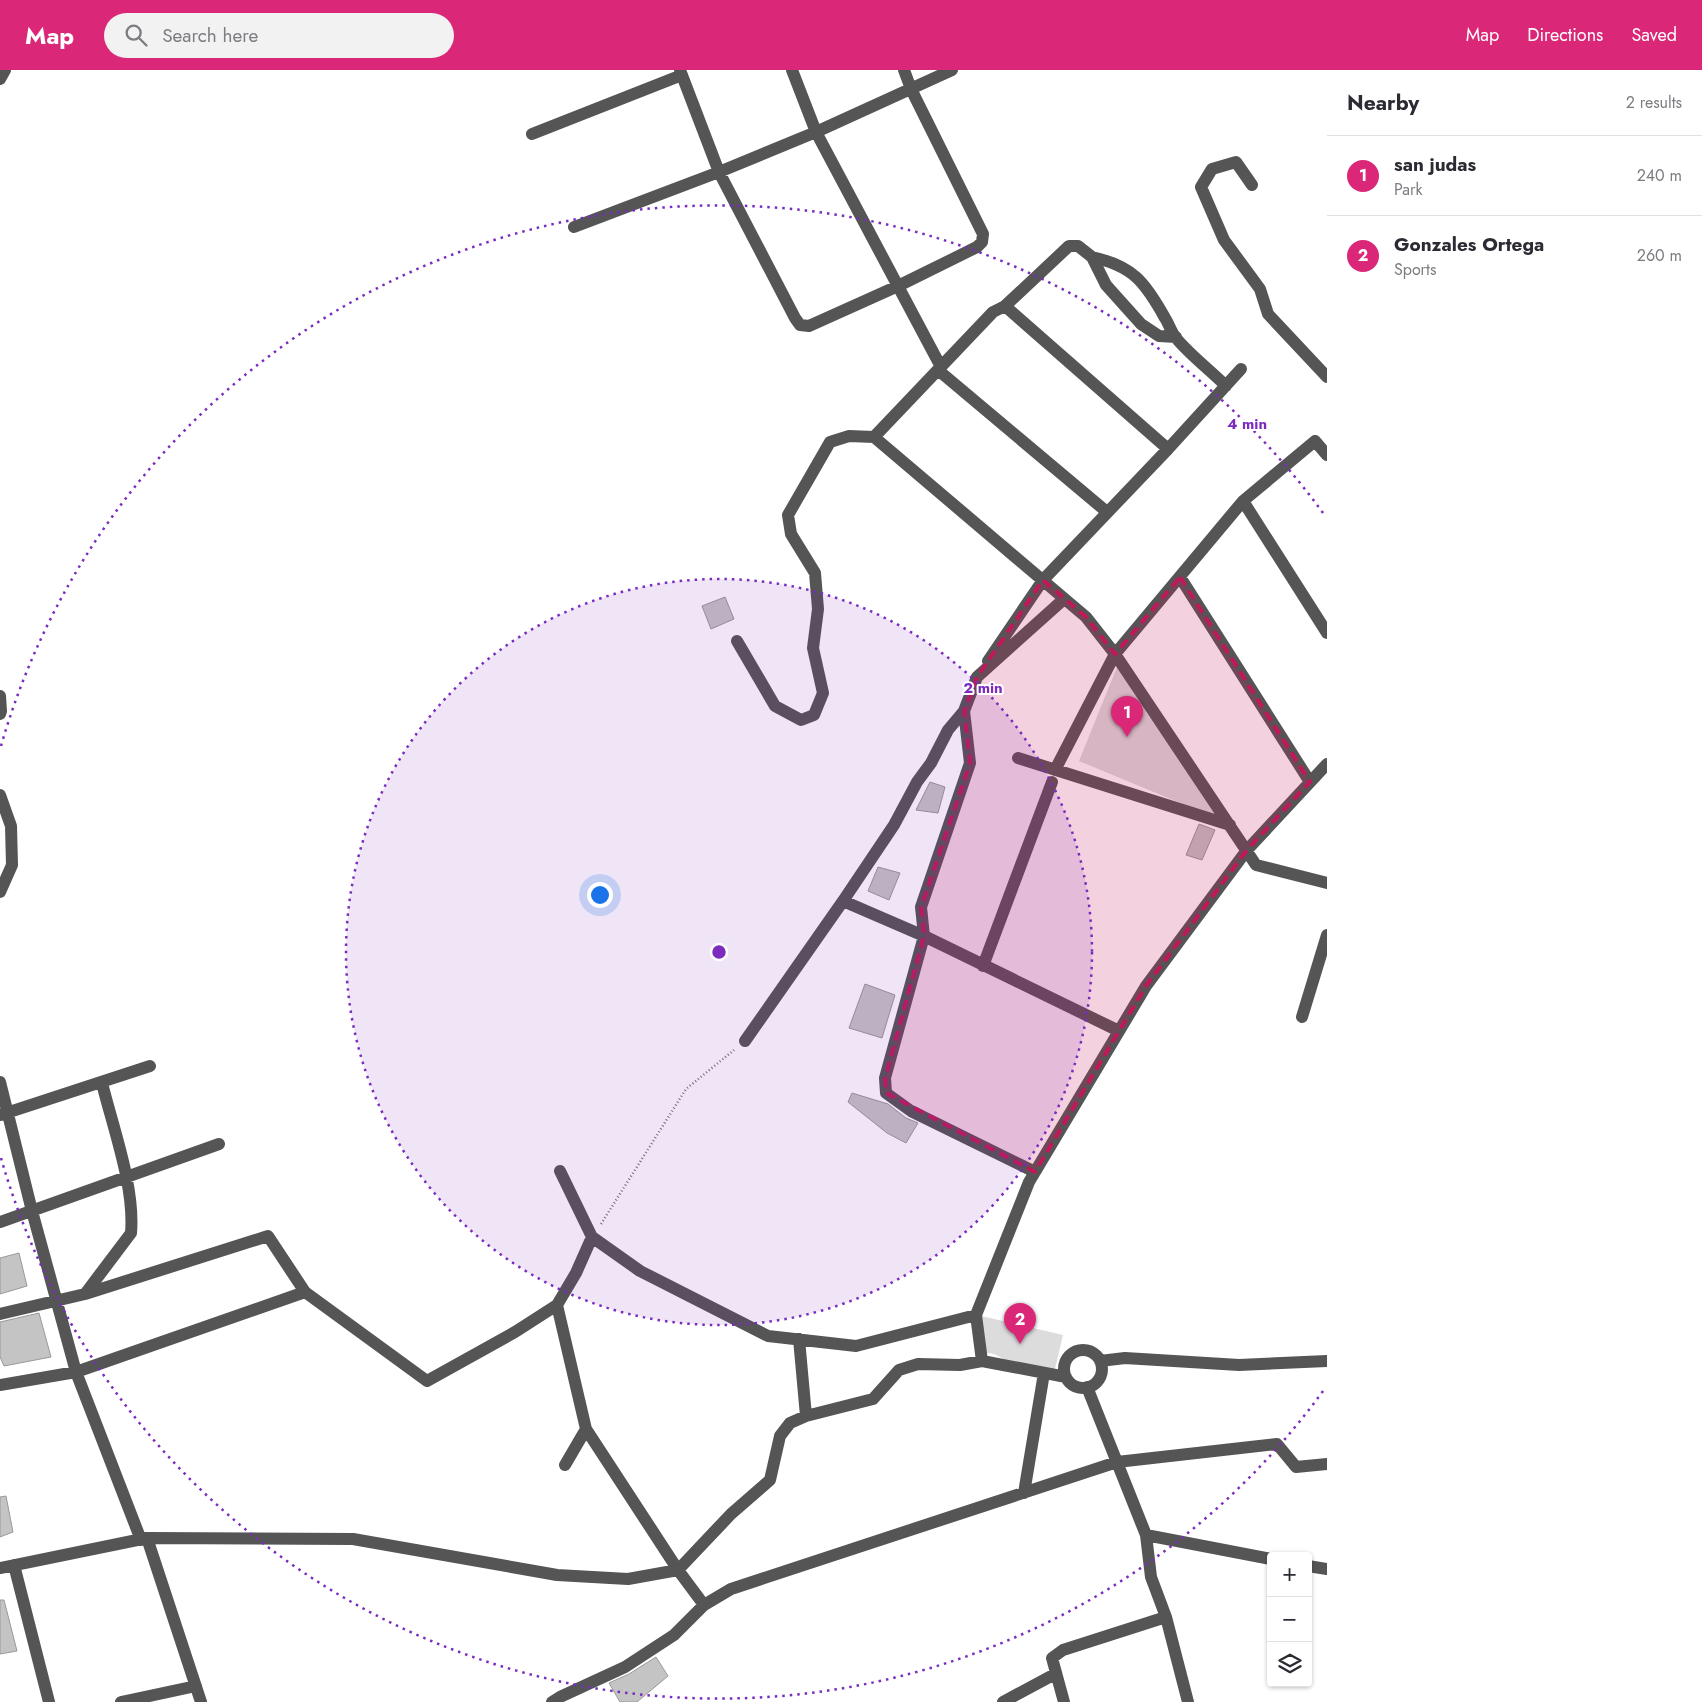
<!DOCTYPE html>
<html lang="en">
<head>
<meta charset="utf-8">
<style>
  :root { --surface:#fff; --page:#f2f2f3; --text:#2b2b33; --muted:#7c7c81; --line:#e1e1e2; --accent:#db2777 }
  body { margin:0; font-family:Jost,sans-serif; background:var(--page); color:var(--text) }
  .controls { position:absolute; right:15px; bottom:15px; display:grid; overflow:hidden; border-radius:5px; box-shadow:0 1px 4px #0004 }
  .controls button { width:45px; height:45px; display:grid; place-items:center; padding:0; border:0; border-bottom:1px solid var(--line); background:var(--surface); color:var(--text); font:25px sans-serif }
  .you { position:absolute; left:599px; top:824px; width:18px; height:18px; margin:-12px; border:4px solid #fff; border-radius:50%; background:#1a73e8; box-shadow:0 0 0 8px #1a73e833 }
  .badge { display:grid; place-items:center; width:32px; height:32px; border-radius:50%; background:var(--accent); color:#fff; font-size:16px; font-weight:700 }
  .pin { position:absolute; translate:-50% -41px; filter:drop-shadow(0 1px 2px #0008) }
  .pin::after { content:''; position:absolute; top:26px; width:18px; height:15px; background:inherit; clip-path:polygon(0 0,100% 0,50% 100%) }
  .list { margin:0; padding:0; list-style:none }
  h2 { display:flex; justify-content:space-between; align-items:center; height:65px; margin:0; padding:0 20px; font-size:21px }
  h2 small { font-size:16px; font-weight:400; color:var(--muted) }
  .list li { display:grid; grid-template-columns:32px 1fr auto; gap:15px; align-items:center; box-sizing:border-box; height:80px; padding:0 20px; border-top:1px solid var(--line) }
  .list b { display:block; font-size:19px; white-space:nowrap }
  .list p { margin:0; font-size:16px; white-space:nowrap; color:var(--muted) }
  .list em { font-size:16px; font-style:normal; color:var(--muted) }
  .icon { flex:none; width:28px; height:28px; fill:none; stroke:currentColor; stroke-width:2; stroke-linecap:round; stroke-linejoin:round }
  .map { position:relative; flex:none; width:1327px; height:1632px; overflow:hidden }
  header { display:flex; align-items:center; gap:30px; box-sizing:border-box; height:70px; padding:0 25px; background:var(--accent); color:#fff }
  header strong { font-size:24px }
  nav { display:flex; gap:28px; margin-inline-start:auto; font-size:18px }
  .search { width:350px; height:45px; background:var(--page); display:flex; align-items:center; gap:12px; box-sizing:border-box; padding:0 18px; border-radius:28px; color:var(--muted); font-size:19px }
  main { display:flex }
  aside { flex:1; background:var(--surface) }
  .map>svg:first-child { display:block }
</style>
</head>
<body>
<header>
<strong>Map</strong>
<div class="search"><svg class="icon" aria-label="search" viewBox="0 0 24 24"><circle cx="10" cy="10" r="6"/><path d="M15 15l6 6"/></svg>Search here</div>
<nav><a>Map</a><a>Directions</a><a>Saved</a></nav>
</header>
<main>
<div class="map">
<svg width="1327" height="1632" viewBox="0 0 1327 1632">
  <rect width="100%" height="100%" fill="#fff"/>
  <!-- green -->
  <path fill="#dcdcdc" d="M1117,597L1147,643L1226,752L1079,691Z
    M977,1245L1063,1265L1054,1303L1004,1289L994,1284L981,1282Z"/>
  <!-- building -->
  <path fill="#c4c4c4" stroke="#999" d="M725,527L734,549L711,559L702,536Z
    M930,712L945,717L938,743L916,740Z
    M1199,754L1215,760L1202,790L1186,785Z
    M878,797L900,803L889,830L868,821Z
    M865,914L895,925L882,968L849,958Z
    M852,1023L888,1034L906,1048L918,1053L906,1073L887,1063L848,1032Z
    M19,1183L27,1216L0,1224V1188Z
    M39,1243L51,1287L4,1296L0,1287V1252Z
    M6,1426L13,1462L0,1467V1427Z
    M0,1530H4L17,1581L0,1584Z
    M656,1587L668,1606L637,1632H620L609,1613L629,1604Z"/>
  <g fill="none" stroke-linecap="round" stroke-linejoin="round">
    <!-- path -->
    <path stroke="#777" stroke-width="2.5" stroke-dasharray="1 2.5" stroke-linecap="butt" d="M601,1154L686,1019L734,980"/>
    <!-- minor -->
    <path stroke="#555" stroke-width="12" d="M680,0L719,102L795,248L800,255L809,256L898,216L977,177L982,172L983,164L911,19L904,0
      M792,0L816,62L941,297
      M0,9L5,0
      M532,64L682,5
      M1252,115L1236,92L1212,99L1201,117L1224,170L1260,219L1268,244L1327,307
      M574,157L719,102L816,62L952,0
      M1092,187C1133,196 1145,212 1165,248C1169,254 1171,262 1176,268C1190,285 1210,300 1226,316
      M1005,236L1168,379
      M938,300L1107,442
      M874,367L993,242L1005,236L1069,176H1078L1092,187L1106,215L1141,254L1159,266L1176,267
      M1243,431L1327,563
      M1180,507L1310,712
      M1064,529L977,607L964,641L948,660L931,693L917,712L894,755L843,831L924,866L1119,961
      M737,571L775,636L801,650L814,645L823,623L813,578L818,539L815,503L791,464L788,445L830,372L849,366L874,367L1086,547L1115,584L1256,795L1327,813
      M988,591L1043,510L1168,379L1241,299
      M0,626L1,641L0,644
      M964,641L970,693L921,837L924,866L885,1008L886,1023L911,1041L1035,1102
      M1018,688L1230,755
      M1055,700L1115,584L1243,431L1315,371L1327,385
      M0,725L11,756L12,795L0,822
      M983,896L1052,712
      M1302,947L1327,865
      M745,971L843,831
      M0,1012L32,1141L76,1302L141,1470
      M0,1045L150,996
      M560,1101L592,1167L640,1201L768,1266L856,1276L976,1245
      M0,1152L219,1074
      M85,1224L131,1163C135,1117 113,1058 102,1013
      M557,1235L586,1359
      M0,1244L85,1224L268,1166L305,1222
      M799,1269L806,1346
      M1064 1299a19 19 0 1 1 38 0a19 19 0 1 1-38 0Z
      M982,1291L976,1245L1029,1112L1146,916L1247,780L1327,694
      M1100,1291L1125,1288L1239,1295L1327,1291
      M0,1315L76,1302L305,1222L427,1311L515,1262L557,1235L576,1203L592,1167
      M1087,1317L1146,1465L1151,1507L1166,1547L1188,1632
      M1024,1423L1044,1303
      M1146,1465L1271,1489
      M147,1468L201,1632
      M14,1495L49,1632
      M1308,1496L1327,1499
      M0,1498L147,1468L353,1469L557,1505L628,1509L678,1500L586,1359L565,1395
      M704,1535L678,1500L731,1444L770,1410L780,1366L790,1353L806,1346L873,1329L899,1300L918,1294L960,1295L982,1291L1066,1307
      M121,1632L196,1616
      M552,1632L560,1627L625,1597L674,1565L704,1535L731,1519L1117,1392L1277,1374L1296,1397L1327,1394
      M1003,1632L1055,1604
      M1064,1632L1052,1588L1063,1580L1166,1547"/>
  </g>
  <!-- marked area -->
  <path fill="#c2185b" fill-opacity="0.2" stroke="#c2185b" stroke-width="4" stroke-dasharray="10 6" stroke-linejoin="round" d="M1180,507L1310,712L1247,780L1146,916L1035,1102L886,1023L885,1008L924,866L921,837L970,693L964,641L977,607L1043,510L1086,547L1115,584Z"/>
  <!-- distance rings -->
  <circle cx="719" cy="882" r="373" fill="#7b2cbf" fill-opacity=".12"/>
  <g fill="none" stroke="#7b2cbf" stroke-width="2.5" stroke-dasharray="2.5 5">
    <circle cx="719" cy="882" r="373"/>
    <path d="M1323 1321A747 747 0 0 1 1 1088M1 676A747 747 0 0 1 1323 443"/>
  </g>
  <circle cx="719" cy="882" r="8" fill="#7b2cbf" stroke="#fff" stroke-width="2.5"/>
  <g font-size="15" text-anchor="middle" font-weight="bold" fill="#7b2cbf" stroke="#fff" stroke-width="4" stroke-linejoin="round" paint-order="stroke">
    <text x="1247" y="359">4 min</text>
    <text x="983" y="623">2 min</text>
  </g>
</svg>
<div class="controls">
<button>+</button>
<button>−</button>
<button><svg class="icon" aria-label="layers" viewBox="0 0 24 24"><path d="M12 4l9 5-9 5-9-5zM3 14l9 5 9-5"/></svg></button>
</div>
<div class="you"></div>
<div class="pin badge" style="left:1127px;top:667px">1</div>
<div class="pin badge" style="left:1020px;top:1274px">2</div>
</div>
<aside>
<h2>Nearby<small>2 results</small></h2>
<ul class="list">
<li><span class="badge">1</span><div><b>san judas</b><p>Park</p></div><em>240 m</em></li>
<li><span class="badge">2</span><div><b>Gonzales Ortega</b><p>Sports</p></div><em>260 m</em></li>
</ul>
</aside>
</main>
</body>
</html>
